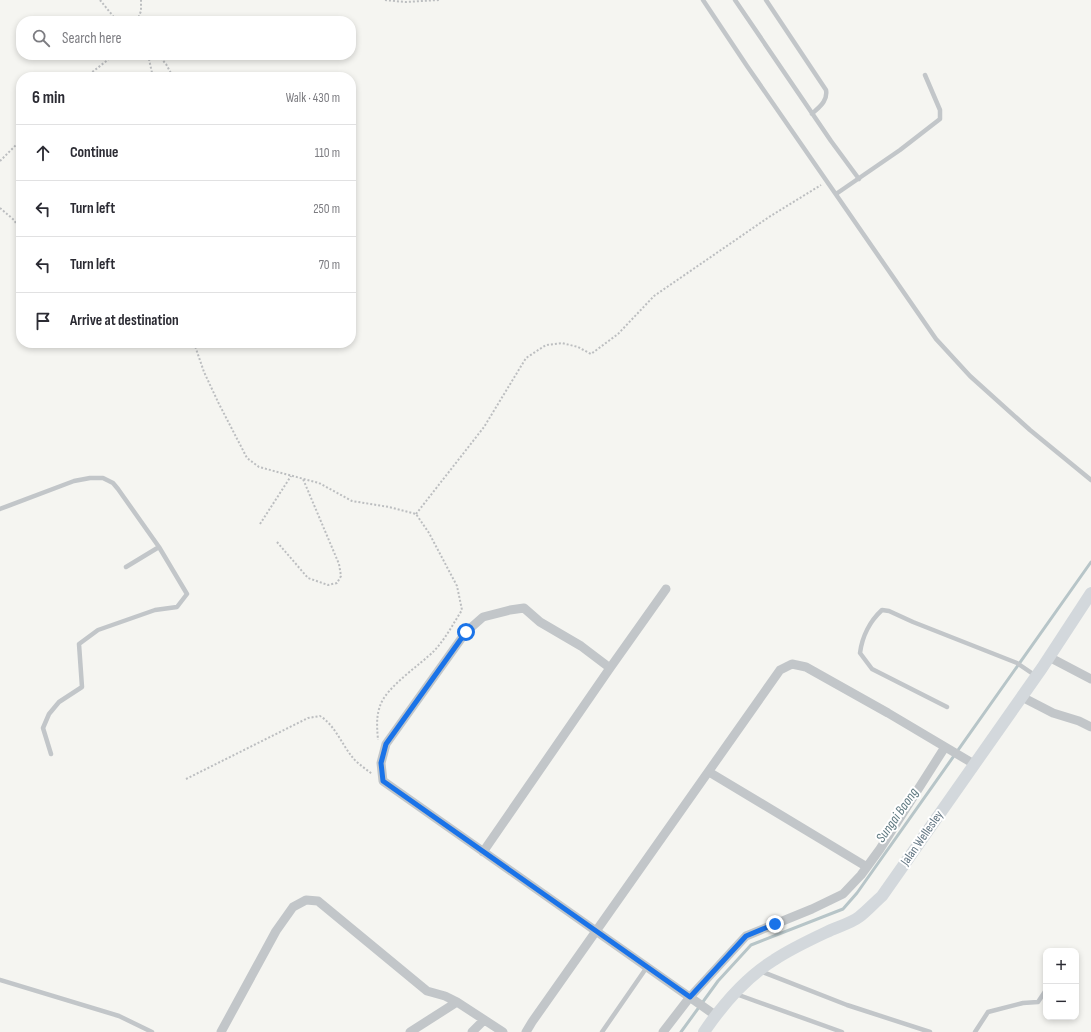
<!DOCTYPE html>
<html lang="en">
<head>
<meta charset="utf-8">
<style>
  :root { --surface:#fff; --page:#f2f2f3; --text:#2b2b33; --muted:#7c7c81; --line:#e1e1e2 }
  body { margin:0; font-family:"Sofia Sans Condensed",sans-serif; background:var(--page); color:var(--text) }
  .controls { position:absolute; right:12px; bottom:12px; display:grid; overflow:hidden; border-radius:8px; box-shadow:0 2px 6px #0003 }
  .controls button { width:36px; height:36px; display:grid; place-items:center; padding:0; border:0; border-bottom:1px solid var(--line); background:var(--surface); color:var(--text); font:20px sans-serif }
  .stop { position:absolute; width:12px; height:12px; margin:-9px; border:3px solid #1a73e8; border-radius:50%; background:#fff }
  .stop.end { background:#1a73e8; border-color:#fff; box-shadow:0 1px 4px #0008 }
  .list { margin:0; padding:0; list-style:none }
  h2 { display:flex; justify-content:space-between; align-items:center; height:52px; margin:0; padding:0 16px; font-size:17px }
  h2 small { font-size:13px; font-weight:400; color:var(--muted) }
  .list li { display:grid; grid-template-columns:26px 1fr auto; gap:12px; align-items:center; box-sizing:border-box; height:56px; padding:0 16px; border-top:1px solid var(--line) }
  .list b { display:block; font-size:15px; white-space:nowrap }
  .list em { font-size:13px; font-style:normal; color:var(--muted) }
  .icon { flex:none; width:22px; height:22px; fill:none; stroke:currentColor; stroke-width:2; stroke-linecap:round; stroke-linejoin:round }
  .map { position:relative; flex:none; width:1091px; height:1032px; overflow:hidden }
  .search { position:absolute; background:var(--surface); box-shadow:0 2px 6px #0003; left:16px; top:16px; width:340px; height:44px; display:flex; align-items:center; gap:10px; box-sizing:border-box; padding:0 14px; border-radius:16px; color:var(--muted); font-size:15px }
  .panel { position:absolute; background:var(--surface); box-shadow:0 2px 6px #0003; left:16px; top:72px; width:340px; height:276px; border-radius:16px }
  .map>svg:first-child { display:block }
</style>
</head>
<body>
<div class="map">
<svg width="1091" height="1032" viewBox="0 0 1091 1032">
  <rect width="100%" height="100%" fill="#f5f5f1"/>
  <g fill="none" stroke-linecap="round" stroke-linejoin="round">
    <!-- stream -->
    <path stroke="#b7c5c8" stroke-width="3" d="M681,1032L718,981L751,945L843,909L857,893L1091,562"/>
    <!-- path -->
    <path stroke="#bcbec0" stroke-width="2" stroke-dasharray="2 2" stroke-linecap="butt" d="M100,0L117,21
      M385,0L405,2L439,0
      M137,21L141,11V0
      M148,55L153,77
      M158,55L166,64L173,77
      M86,77L114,55
      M0,161L21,140
      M0,208L14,220L21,232
      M194,343L204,372L219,404L247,458L259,467L319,483L352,501L389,507L416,514L429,533L457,586L462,610C453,624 446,638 434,651C420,665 386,687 380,706C376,717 377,728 378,740
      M416,514L484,427L526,358L546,345L562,343L578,347L591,354L618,334L654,296L769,217L821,185
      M260,524L291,476
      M277,542L308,578L328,585L337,583L341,576L339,564L303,479
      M186,779L308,718L320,716C335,725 342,745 353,758C358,764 366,769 372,774"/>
    <!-- lane -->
    <path stroke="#c2c6c9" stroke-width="4.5" d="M703,0L747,66L936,339L970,376L1030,430L1091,480
      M735,0L831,141L859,179
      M766,0L826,90C828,101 819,107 812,114
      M836,194L900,150L940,119V110L925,75
      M0,509L74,481L90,478H103L113,483L118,489L159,547L126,567
      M947,707L872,669L860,653C862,637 870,621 882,610L889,611L913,622L1017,663L1036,676
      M51,754L43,728L49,714L59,702L82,687L79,644L98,630L155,610L177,607L187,594L159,547
      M760,971L847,1005L930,1032
      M0,980L119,1016L152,1032
      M736,994L842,1032
      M602,1032L647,967
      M975,1032L988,1012L1023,1003L1038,1002L1046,990"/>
    <!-- street -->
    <path stroke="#c2c6c9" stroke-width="9" d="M1049,657L1091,679
      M610,668L581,646L540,622L524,608L510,610L483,617L466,632L386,744L381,763L383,781L715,1015
      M1022,697L1053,713L1079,721L1091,727
      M709,772L867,867
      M483,852L610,668L666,589
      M221,1032L276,931L293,907L306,900L318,901L427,991L445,996L457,1002L503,1032
      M410,1032L457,1002
      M472,1032L484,1020
      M526,1032L532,1022L780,670L792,664L806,667L888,713L974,764
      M663,1032L690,997L746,936L812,909L843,894L861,875L880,849L945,747"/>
    <!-- secondary -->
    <path stroke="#d3d8dc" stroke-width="12" d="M704,1032C723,1004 745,978 774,960C792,948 812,939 831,930C840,926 851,923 859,917C867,911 874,903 882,896L1042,668L1091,593"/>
  </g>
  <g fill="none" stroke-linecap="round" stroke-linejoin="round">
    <!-- route -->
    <path stroke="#1a73e8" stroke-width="5" d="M466,632L386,744L381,763L383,781L690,997L746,936L775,924"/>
  </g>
  <g text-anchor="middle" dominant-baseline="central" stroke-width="4" stroke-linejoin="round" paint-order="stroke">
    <!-- street labels -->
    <g font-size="13" fill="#637683" stroke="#fff">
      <text transform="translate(922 838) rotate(-55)">Jalan Wellesley</text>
    </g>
    <!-- water labels -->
    <g font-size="14" font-style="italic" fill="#5f7980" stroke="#fff">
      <text transform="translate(897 815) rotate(-55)">Sungai Baong</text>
    </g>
  </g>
</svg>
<div class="controls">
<button>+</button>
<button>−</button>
</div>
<div class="stop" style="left:466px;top:632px"></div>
<div class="stop end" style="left:775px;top:924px"></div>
<div class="search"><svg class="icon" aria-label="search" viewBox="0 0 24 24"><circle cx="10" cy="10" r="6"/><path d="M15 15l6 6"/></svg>Search here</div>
<section class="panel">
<h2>6 min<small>Walk · 430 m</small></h2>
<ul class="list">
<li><svg class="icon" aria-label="ahead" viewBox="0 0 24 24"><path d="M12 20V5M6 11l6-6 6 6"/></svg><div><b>Continue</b></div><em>110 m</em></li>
<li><svg class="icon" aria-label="left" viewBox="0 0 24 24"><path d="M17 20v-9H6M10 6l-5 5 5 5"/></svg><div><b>Turn left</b></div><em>250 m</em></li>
<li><svg class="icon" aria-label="left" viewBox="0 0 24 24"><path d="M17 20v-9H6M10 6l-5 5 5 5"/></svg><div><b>Turn left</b></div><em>70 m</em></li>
<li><svg class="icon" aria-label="arrive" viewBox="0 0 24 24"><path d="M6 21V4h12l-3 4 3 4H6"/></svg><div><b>Arrive at destination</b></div></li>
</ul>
</section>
</div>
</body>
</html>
